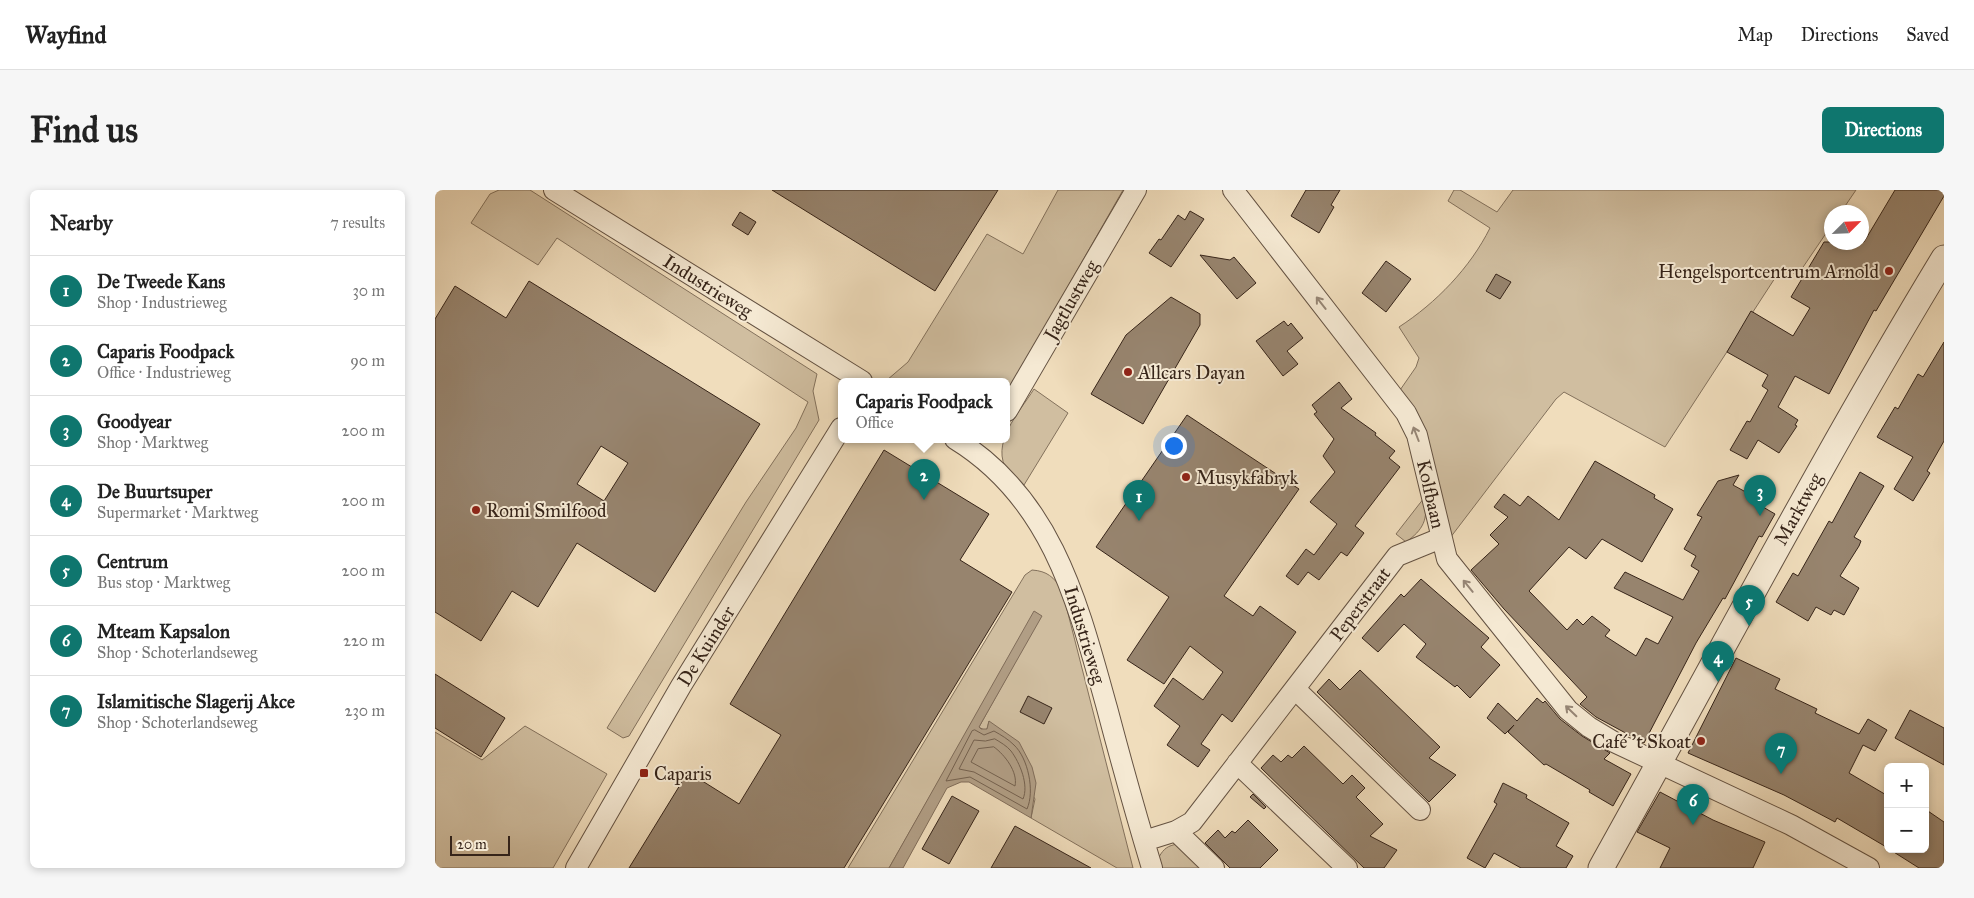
<!DOCTYPE html>
<html lang="en">
<head>
<meta charset="utf-8">
<style>
  :root { --surface:#fff; --page:#f6f6f6; --text:#222; --muted:#767676; --line:#e0e0e0; --accent:#0f766e }
  body { margin:0; font-family:"IM FELL Great Primer",serif; background:var(--page); color:var(--text) }
  .controls { position:absolute; right:15px; bottom:15px; display:grid; overflow:hidden; border-radius:8px; box-shadow:0 2px 8px #0003 }
  .controls button { width:45px; height:45px; display:grid; place-items:center; padding:0; border:0; border-bottom:1px solid var(--line); background:var(--surface); color:var(--text); font:25px sans-serif }
  .compass { position:absolute; left:1389px; top:15px; width:45px; height:45px; border-radius:50%; background:var(--surface); box-shadow:0 2px 8px #0003; rotate:66deg }
  .scale { position:absolute; left:15px; bottom:12px; width:60px; box-sizing:border-box; padding-left:5px; border:2px solid #362419; border-top:0; font-size:14px; line-height:18px; white-space:nowrap; color:#362419; -webkit-text-stroke:4px #f5e9d3; paint-order:stroke }
  .you { position:absolute; left:738px; top:255px; width:18px; height:18px; margin:-12px; border:4px solid #fff; border-radius:50%; background:#1a73e8; box-shadow:0 0 0 8px #1a73e833 }
  .badge { display:grid; place-items:center; width:32px; height:32px; border-radius:50%; background:var(--accent); color:#fff; font-size:16px; font-weight:700 }
  .pin { position:absolute; translate:-50% -41px; filter:drop-shadow(0 1px 2px #0008) }
  .pin::after { content:''; position:absolute; top:26px; width:18px; height:15px; background:inherit; clip-path:polygon(0 0,100% 0,50% 100%) }
  .popup { position:absolute; left:403px; top:188px; width:172px; height:65px; box-sizing:border-box; display:grid; place-content:center; border-radius:8px; background:var(--surface); filter:drop-shadow(0 1px 4px #0005); font-size:16px; white-space:nowrap; color:var(--muted) }
  .popup b { font-size:19px; color:var(--text) }
  .popup::after { content:''; position:absolute; left:50%; top:100%; margin-left:-10px; border:10px solid transparent; border-top-color:var(--surface) }
  .list { margin:0; padding:0; list-style:none }
  h2 { display:flex; justify-content:space-between; align-items:center; height:65px; margin:0; padding:0 20px; font-size:21px }
  h2 small { font-size:16px; font-weight:400; color:var(--muted) }
  .list li { display:grid; grid-template-columns:32px 1fr auto; gap:15px; align-items:center; box-sizing:border-box; height:70px; padding:0 20px; border-top:1px solid var(--line) }
  .list b { display:block; font-size:19px; white-space:nowrap }
  .list p { margin:0; font-size:16px; white-space:nowrap; color:var(--muted) }
  .list em { font-size:16px; font-style:normal; color:var(--muted) }
  .map { position:relative; flex:none; width:1509px; height:678px; overflow:hidden; border-radius:8px }
  header { display:flex; align-items:center; gap:30px; box-sizing:border-box; height:70px; padding:0 25px; background:var(--surface); border-bottom:1px solid var(--line) }
  header strong { font-size:24px }
  nav { display:flex; gap:28px; margin-inline-start:auto; font-size:18px }
  .intro { display:flex; align-items:center; justify-content:space-between; box-sizing:border-box; height:120px; padding:0 30px }
  h1 { margin:0; font-size:35px }
  .button { padding:12px 22px; border-radius:8px; background:var(--accent); color:#fff; font-size:18px; font-weight:700 }
  main { display:flex; gap:30px; padding:0 30px }
  aside { flex:1; background:var(--surface); border-radius:8px; box-shadow:0 2px 8px #0003 }
  .map>svg:first-child { display:block }
</style>
</head>
<body>
<header>
<strong>Wayfind</strong>
<nav><a>Map</a><a>Directions</a><a>Saved</a></nav>
</header>
<div class="intro"><h1>Find us</h1><a class="button">Directions</a></div>
<main>
<aside>
<h2>Nearby<small>7 results</small></h2>
<ul class="list">
<li><span class="badge">1</span><div><b>De Tweede Kans</b><p>Shop · Industrieweg</p></div><em>30 m</em></li>
<li><span class="badge">2</span><div><b>Caparis Foodpack</b><p>Office · Industrieweg</p></div><em>90 m</em></li>
<li><span class="badge">3</span><div><b>Goodyear</b><p>Shop · Marktweg</p></div><em>200 m</em></li>
<li><span class="badge">4</span><div><b>De Buurtsuper</b><p>Supermarket · Marktweg</p></div><em>200 m</em></li>
<li><span class="badge">5</span><div><b>Centrum</b><p>Bus stop · Marktweg</p></div><em>200 m</em></li>
<li><span class="badge">6</span><div><b>Mteam Kapsalon</b><p>Shop · Schoterlandseweg</p></div><em>220 m</em></li>
<li><span class="badge">7</span><div><b>Islamitische Slagerij Akce</b><p>Shop · Schoterlandseweg</p></div><em>230 m</em></li>
</ul>
</aside>
<div class="map">
<svg width="1509" height="678" viewBox="0 0 1509 678">
  <rect width="100%" height="100%" fill="#f0ddbc"/>
  <filter id="stains"><feTurbulence type="fractalNoise" baseFrequency=".004" numOctaves="4"/><feColorMatrix values="0 0 0 0 .2 0 0 0 0 .09 0 0 0 0 .02 0 0 0 .5 -.17"/></filter>
  <radialGradient id="worn" r=".72"><stop offset=".6" stop-color="#630" stop-opacity="0"/><stop offset="1" stop-color="#630" stop-opacity=".3"/></radialGradient>
  <!-- green -->
  <path fill="#d0bea0" stroke="#83715c" d="M64,0H95L382,184L378,201L384,230L194,546L188,548L172,538L311,312L361,238L373,212L122,48L103,75L36,33L55,4Z
    M623,0H688L572,203V191L452,190L473,172L552,44L588,64Z
    M1019,0H1025L1062,22L1078,0H1421L1406,22H1396V36L1362,86L1354,79L1348,78L1340,88L1230,257L1129,202L1121,209L1015,348L963,203L981,177L984,168L964,137C1001,113 1035,78 1055,38L1013,11Z
    M599,199L633,223L589,295C584,291 577,287 573,282C554,254 584,223 599,199Z
    M989,308C994,329 988,340 971,352L961,344Z
    M597,380C612,381 619,387 627,400L698,678H682L596,628L600,609L554,531L552,539L549,540L544,537L606,426L600,422L454,678H413L590,385Z
    M90,536L172,584L118,678H0V542L47,570Z
    M742,654L771,678H727L724,667C729,658 733,656 742,654Z"/>
  <!-- water -->
  <path fill="#b19e85" stroke="#806d5a" d="M599,421L607,426L544,537L546,539H552L554,531L584,552L597,577L601,593L596,628L534,592H526L512,598L468,678H454Z"/>
  <g fill="none" stroke-linecap="round" stroke-linejoin="round">
    <!-- shore -->
    <path stroke="#74614f" stroke-width="1" d="M540,540L549,545L559,541C566,545 573,549 579,555C593,568 600,601 592,619L535,587L511,591L537,541Z
      M560,549C565,552 572,556 576,561C585,573 594,595 588,609L539,582L524,579L539,550L550,551Z
      M559,557C570,565 583,582 580,596L536,572L543,559Z"/>
  </g>
  <!-- building -->
  <path fill="#97846e" stroke="#362419" fill-rule="evenodd" d="M337,0H563L500,101Z
    M871,0H905L896,15L899,17L884,43L856,26Z
    M1460,0H1509V6L1441,121L1439,120L1394,204L1360,186L1343,217L1363,230L1360,235L1362,236L1344,263L1323,250L1312,269L1295,260L1312,231L1315,232L1333,200L1327,196L1333,185L1292,162L1316,121L1358,146L1375,118L1356,107L1389,52H1429Z
    M755,21L769,29L736,77L714,63L724,49L726,50L743,25L750,30Z
    M305,22L321,32L313,45L297,35Z
    M765,65L795,70L799,67L821,93L802,109Z
    M951,71L976,89L951,122L927,103Z
    M1061,84L1076,92L1065,109L1051,101Z
    M94,91L325,234L220,402L142,353L103,417L77,401L46,451L0,422V129L20,96L71,128ZM166,256L193,273L169,311L142,294Z
    M736,107L765,124V135L708,234L656,204L691,145Z
    M849,131L853,136L856,133L868,148L852,161L863,174L848,186L821,151Z
    M1509,152V251L1492,281L1495,283L1478,311L1459,299L1478,267L1442,247L1460,217L1463,219L1483,184L1488,187Z
    M904,192L917,209L906,218L941,243L940,245L960,261L954,268L965,277L920,336L929,343L912,366L906,362L884,390L873,382L863,395L851,386L871,359L879,365L902,334L875,312L900,282L888,266L899,249L879,224L882,222L877,215Z
    M752,225L864,299L789,406L818,426L825,416L861,442L797,532L787,524L766,554L775,560L763,577L732,555L745,536L719,516L738,488L768,510L788,482L755,456L729,494L692,470L734,407L661,357Z
    M449,260L554,324L525,370L577,402L439,629L409,678H194L253,582L304,614L346,545L295,514Z
    M1160,271L1220,305L1219,308L1238,319L1207,372L1167,349L1151,369L1134,357L1094,401L1132,440L1142,429L1148,435L1157,426L1175,440L1170,446L1201,466L1211,448L1223,454L1238,427L1179,398L1190,382L1248,410L1264,381L1256,376L1261,366L1249,359L1267,327L1262,325L1283,291L1304,285L1298,295L1318,306L1316,310L1340,324L1327,347L1324,346L1290,409L1288,408L1261,453L1209,553L1161,527L1145,514L1152,507L1069,419L1036,380L1064,354L1055,345L1073,327L1059,317L1069,304L1085,316L1093,306L1124,330Z
    M1425,282L1449,296L1419,347L1426,351L1424,356L1405,386L1424,398L1409,425L1399,420L1396,425L1381,417L1373,431L1341,412L1358,383L1363,386L1394,331L1397,333Z
    M986,389L1054,448L1046,457L1065,475L1035,508L1022,495L1020,497L981,467L991,454L969,434L943,462L927,448L966,404L969,407Z
    M1301,468L1345,489L1340,499L1382,519L1380,523L1424,544L1433,529L1452,540L1440,561L1428,555L1414,583L1453,606V658L1402,628L1400,632L1349,605L1253,563Z
    M925,480L1005,557L994,568L1021,585L994,612L882,502L894,489L905,500Z
    M0,484L70,528L46,567L0,538Z
    M593,506L617,518L609,534L585,522Z
    M1102,508L1108,513L1110,511L1125,529L1147,546L1175,563L1169,569L1196,584L1178,616L1154,602L1155,600L1111,574L1109,575L1073,542L1079,535L1070,544L1052,528L1063,513L1082,531Z
    M1475,520L1509,538V575L1460,548Z
    M869,556L908,594L917,585L930,598L921,607L948,634L935,646L962,660L949,678H929L826,578L838,565L846,572L853,565L857,568Z
    M1068,593L1092,605L1091,608L1134,633L1121,656L1138,666L1131,678H1086L1059,663L1050,678L1032,668L1062,614L1059,612Z
    M1225,602L1278,630L1330,652L1318,678H1225L1235,658L1202,642Z
    M818,604L831,617L829,619L815,607Z
    M517,606L544,621L514,674L487,659Z
    M1490,619L1509,632V678H1484L1454,659H1490Z
    M813,630L843,660L825,678H795L770,653L783,640L790,648L797,641L800,643Z
    M580,636L656,678H556Z"/>
  <g fill="none" stroke-linecap="round" stroke-linejoin="round">
    <defs>
      <path id="minor" d="M119,0L427,191
        M798,0L971,223L982,245L1012,369L1133,520L1154,537L1179,552L1356,635L1434,678
        M572,221L701,0
        M520,249C618,309 643,414 672,518C686,571 701,625 717,678
        M860,499L985,620
        M802,573L912,678
        M741,641L779,678
        M709,651L741,641L757,632L962,366L1006,348
        M141,678L246,496L406,238"/>
      <path id="tertiary" d="M1166,678C1280,474 1388,267 1509,68"/>
    </defs>
    <!-- minor casing -->
    <use href="#minor" stroke="#645242" stroke-width="22"/>
    <!-- tertiary casing -->
    <use href="#tertiary" stroke="#645242" stroke-width="27"/>
    <!-- minor -->
    <use href="#minor" stroke="#f5e9d3" stroke-width="20"/>
    <!-- tertiary -->
    <use href="#tertiary" stroke="#f5e9d3" stroke-width="25"/>
  </g>
  <!-- one-way arrows -->
  <defs><path id="oneway-shaft" d="M-6 0H5M1.5-3L5.5 0L1.5 3" fill="none" stroke-width="1.6" stroke-linecap="round" stroke-linejoin="round" transform="scale(1.25)"/></defs>
  <g stroke="#968676">
    <use href="#oneway-shaft" transform="translate(886 113) rotate(-128)"/>
    <use href="#oneway-shaft" transform="translate(981 244) rotate(-111)"/>
    <use href="#oneway-shaft" transform="translate(1033 396) rotate(-129)"/>
    <use href="#oneway-shaft" transform="translate(1136 521) rotate(-136)"/>
  </g>
  <!-- markers -->
  <g fill="#8f2418" stroke="#f5e9d3" stroke-width="2">
    <circle cx="1454" cy="81" r="5"/>
    <circle cx="693" cy="182" r="5"/>
    <circle cx="751" cy="287" r="5"/>
    <circle cx="41" cy="320" r="5"/>
    <circle cx="1266" cy="551" r="5"/>
    <rect x="204" y="578" width="10" height="10" rx="2.5"/>
  </g>
  <g text-anchor="middle" dominant-baseline="central" stroke-width="4" stroke-linejoin="round" paint-order="stroke">
    <!-- poi labels -->
    <g font-size="19" fill="#362419" stroke="#f5e9d3" text-anchor="start">
      <text x="1444" y="81" text-anchor="end">Hengelsportcentrum Arnold</text>
      <text x="703" y="182">Allcars Dayan</text>
      <text x="761" y="287">Musykfabryk</text>
      <text x="51" y="320">Romi Smilfood</text>
      <text x="1256" y="551" text-anchor="end">Café 't Skoat</text>
      <text x="219" y="583">Caparis</text>
    </g>
    <!-- street labels -->
    <g font-size="19" fill="#362419" stroke="#f5e9d3">
      <text transform="translate(273 96) rotate(32)">Industrieweg</text>
      <text transform="translate(636 110) rotate(-60)">Jagtlustweg</text>
      <text transform="translate(996 304) rotate(77)">Kolfbaan</text>
      <text transform="translate(1363 319) rotate(-61)">Marktweg</text>
      <text transform="translate(925 414) rotate(-53)">Peperstraat</text>
      <text transform="translate(650 445) rotate(73)">Industrieweg</text>
      <text transform="translate(271 456) rotate(-58)">De Kuinder</text>
    </g>
  </g>
  <rect width="100%" height="100%" filter="url(#stains)"/>
  <rect width="100%" height="100%" fill="url(#worn)"/>
</svg>
<div class="controls">
<button>+</button>
<button>−</button>
</div>
<svg class="compass" viewBox="-18 -18 36 36"><path d="M0-13l5 13h-10z" fill="#e53935"/><path d="M0 13l5-13h-10z" fill="#767676"/></svg>
<div class="scale">20 m</div>
<div class="you"></div>
<div class="pin badge" style="left:704px;top:331px">1</div>
<div class="pin badge" style="left:489px;top:310px">2</div>
<div class="popup"><b>Caparis Foodpack</b>Office</div>
<div class="pin badge" style="left:1325px;top:326px">3</div>
<div class="pin badge" style="left:1283px;top:492px">4</div>
<div class="pin badge" style="left:1314px;top:436px">5</div>
<div class="pin badge" style="left:1258px;top:635px">6</div>
<div class="pin badge" style="left:1346px;top:584px">7</div>
</div>
</main>
</body>
</html>
